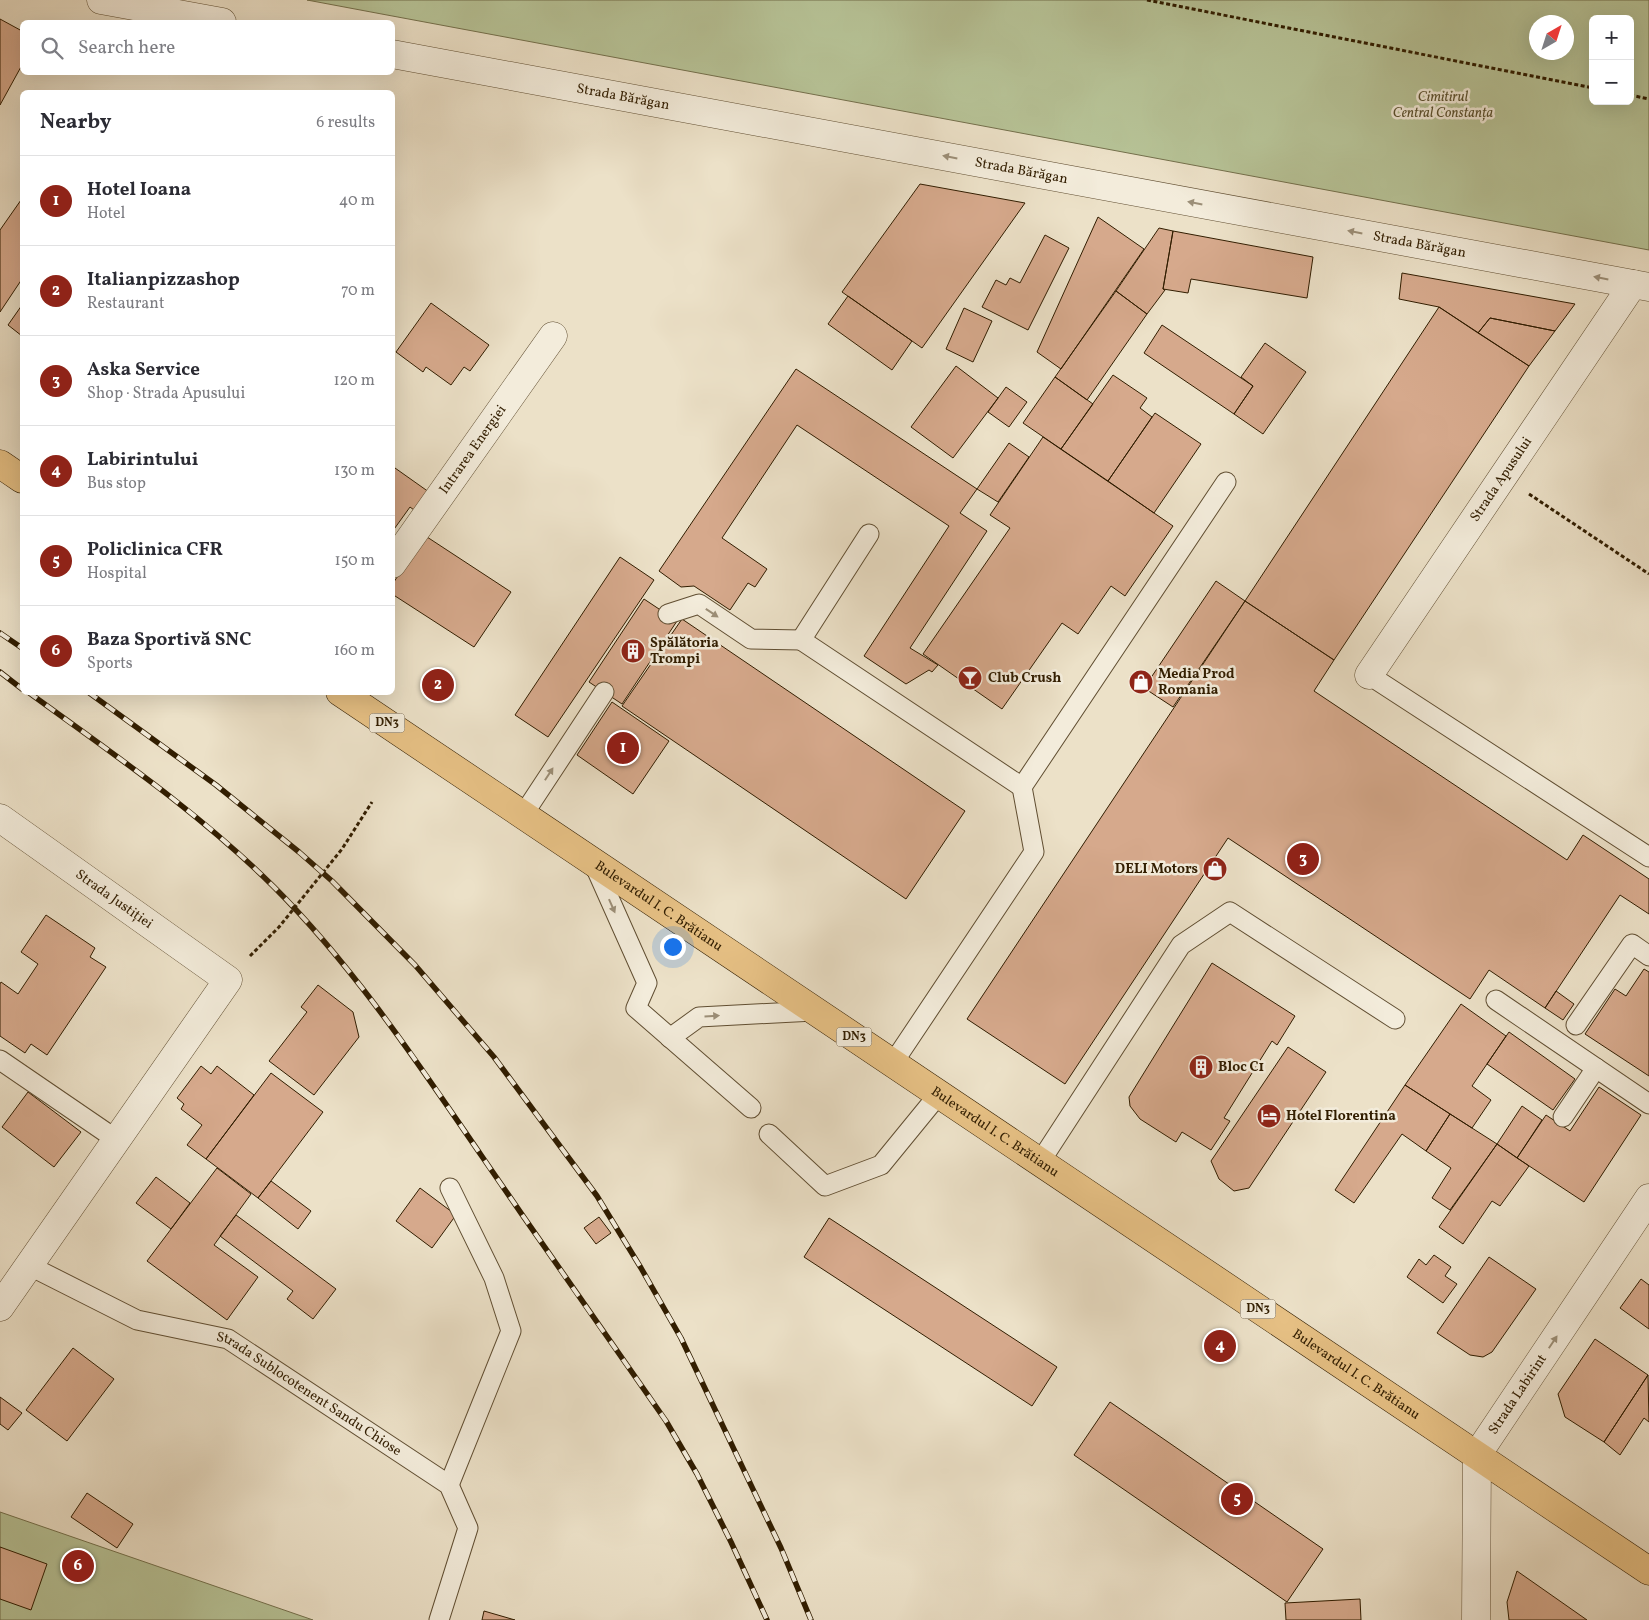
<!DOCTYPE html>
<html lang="en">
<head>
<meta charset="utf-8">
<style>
  :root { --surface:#fff; --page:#f7f7f7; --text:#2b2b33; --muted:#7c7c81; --line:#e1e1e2; --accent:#8f2418 }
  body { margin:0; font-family:Vollkorn,serif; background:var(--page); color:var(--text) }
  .controls { position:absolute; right:15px; top:15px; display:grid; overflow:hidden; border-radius:8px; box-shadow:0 5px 20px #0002 }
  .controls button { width:45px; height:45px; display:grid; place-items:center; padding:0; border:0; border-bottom:1px solid var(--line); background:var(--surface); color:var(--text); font:25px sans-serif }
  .compass { position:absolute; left:1529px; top:15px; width:45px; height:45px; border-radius:50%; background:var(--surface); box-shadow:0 5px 20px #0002; rotate:39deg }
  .you { position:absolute; left:672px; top:946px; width:18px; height:18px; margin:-12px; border:4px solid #fff; border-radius:50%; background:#1a73e8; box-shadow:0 0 0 8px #1a73e833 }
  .badge { display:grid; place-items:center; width:32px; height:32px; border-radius:50%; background:var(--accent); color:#fff; font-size:16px; font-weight:700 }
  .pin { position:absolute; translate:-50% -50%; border:2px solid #fff; box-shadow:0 1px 5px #0006 }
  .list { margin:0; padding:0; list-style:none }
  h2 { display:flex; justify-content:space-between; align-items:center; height:65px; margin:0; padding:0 20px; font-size:21px }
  h2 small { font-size:16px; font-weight:400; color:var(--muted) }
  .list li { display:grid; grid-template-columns:32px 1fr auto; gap:15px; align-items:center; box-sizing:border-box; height:90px; padding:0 20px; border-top:1px solid var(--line) }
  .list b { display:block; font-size:19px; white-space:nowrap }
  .list p { margin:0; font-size:16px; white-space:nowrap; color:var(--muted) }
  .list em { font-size:16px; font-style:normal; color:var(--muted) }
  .icon { flex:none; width:28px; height:28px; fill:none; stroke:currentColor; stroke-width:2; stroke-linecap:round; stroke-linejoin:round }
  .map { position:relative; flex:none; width:1649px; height:1620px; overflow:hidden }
  .search { position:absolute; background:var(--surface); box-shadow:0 5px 20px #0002; left:20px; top:20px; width:375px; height:55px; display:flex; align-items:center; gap:12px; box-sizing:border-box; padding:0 18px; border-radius:8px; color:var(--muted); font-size:19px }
  .panel { position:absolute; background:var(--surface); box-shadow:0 5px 20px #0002; left:20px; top:90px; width:375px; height:605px; border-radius:8px }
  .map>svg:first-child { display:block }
</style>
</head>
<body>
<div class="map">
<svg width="1649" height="1620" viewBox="0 0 1649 1620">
  <rect width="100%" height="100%" fill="#ece1c8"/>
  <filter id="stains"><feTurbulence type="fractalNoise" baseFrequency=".004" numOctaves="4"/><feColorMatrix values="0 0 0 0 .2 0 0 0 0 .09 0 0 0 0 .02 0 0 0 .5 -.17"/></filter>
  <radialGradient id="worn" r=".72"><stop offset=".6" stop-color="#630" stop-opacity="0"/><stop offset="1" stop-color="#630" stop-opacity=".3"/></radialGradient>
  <!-- green -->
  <path fill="#b7c397" stroke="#74704c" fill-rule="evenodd" d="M307,0H1649V250L387,15ZM1593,19H1630V101H1593ZM1566,22V52H1536V22Z
    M0,1512L313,1620H0Z"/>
  <!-- building -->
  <path fill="#d6a98c" stroke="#311d00" d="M0,19L22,31V65L0,105Z
    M920,184L1025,203L922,348L842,292Z
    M21,200L22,201V279L0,312V230Z
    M1098,217L1144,249L1061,369L1037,352Z
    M1159,228L1173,231L1163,289L1165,290L1147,314L1116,291Z
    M1173,231L1313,257L1307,298L1191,279L1188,293L1163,289Z
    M1045,235L1069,248L1028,330L982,307L996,280L1006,285L1010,278L1020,283Z
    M1402,273L1575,304L1555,331L1490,318L1478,333L1439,307L1399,299Z
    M1116,291L1147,314L1087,400L1055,377Z
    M848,296L912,341L892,370L828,324Z
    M431,303L489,345L470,371L464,367L451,385L426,367L423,372L396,352Z
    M22,305V336L8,325Z
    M1439,307L1529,366L1334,660L1245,601Z
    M964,308L992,321L973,362L946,349Z
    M1490,318L1555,331L1529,366L1478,333Z
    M1162,325L1253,386L1234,414L1144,353Z
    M1265,343L1306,372L1263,434L1234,414L1253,386L1241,377Z
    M956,366L998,398L953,458L911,427Z
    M796,369L977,489L960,513L987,531L910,648L938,665L932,672L929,670L906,684L864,656L949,526L797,425L722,538L767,569L755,587L748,583L730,610L694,586L681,587L659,571Z
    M1113,375L1147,398L1140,408L1152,417L1108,481L1061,449Z
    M1055,377L1093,404L1061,449L1023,423Z
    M1006,387L1027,402L1009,427L988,412Z
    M1155,413L1201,444L1154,513L1108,481Z
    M1043,437L1173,526L1125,596L1111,586L1078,634L1062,623L1002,709L923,654L1010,528L990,515Z
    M1009,443L1029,457L998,502L977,489Z
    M395,468L436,497L422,516L410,507L392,532V472Z
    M424,535L511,592L474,647L392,594V585Z
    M620,557L654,580L548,737L515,715Z
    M1216,581L1245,601L1173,707L1144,688Z
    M644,599L677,621L622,704L589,682Z
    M1245,601L1334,660L1314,691L1567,860L1583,835L1649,879V914L1620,895L1545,1008L1489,970L1470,999L1228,838L1065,1084L967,1019Z
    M682,619L965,811L906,899L622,706Z
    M612,702L669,741L633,794L577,755Z
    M46,915L95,948L90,957L106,967L47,1055L31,1044L25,1053L0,1036V984L1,982L18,994L38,964L21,952Z
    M1212,963L1295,1016L1277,1045L1272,1041L1224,1118L1230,1121L1211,1150L1182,1132L1176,1142L1140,1119L1130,1106L1129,1097Z
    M1644,969L1649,972V1076L1585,1034L1615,989L1626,996Z
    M318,985L353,1012L359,1037L314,1095L269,1061L307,1012L301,1007Z
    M1556,991L1574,1004L1563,1020L1545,1008Z
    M1461,1004L1506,1036L1472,1086L1491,1100L1472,1128L1405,1085Z
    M1509,1032L1575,1079L1553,1110L1487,1064Z
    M1288,1047L1326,1072L1249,1188L1234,1191L1219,1179L1211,1161Z
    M201,1066L211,1074L217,1066L254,1095L206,1159L187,1145L202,1125L181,1109L184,1104L177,1098Z
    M271,1073L323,1112L258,1198L206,1159Z
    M1405,1085L1450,1114L1426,1151L1402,1134L1354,1203L1335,1190Z
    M1599,1087L1641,1115L1584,1202L1517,1158L1546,1115L1570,1131Z
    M28,1092L81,1132L54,1167L2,1127Z
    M1522,1106L1542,1120L1517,1158L1497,1144Z
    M1450,1114L1497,1144L1450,1210L1432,1198L1451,1168L1426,1151Z
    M1497,1144L1529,1166L1500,1206L1492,1201L1463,1244L1439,1227Z
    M217,1168L251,1194L214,1245L258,1277L227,1320L147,1261Z
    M156,1177L190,1203L171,1229L136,1203Z
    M271,1181L311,1211L298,1229L258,1198Z
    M420,1188L456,1215L432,1248L396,1221Z
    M236,1215L336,1289L313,1319L287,1299L293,1291L220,1236Z
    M599,1217L611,1233L596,1244L584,1228Z
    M829,1218L1057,1367L1032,1406L804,1257Z
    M1434,1255L1451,1267L1445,1276L1457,1284L1443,1303L1407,1277L1419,1259L1426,1265Z
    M1489,1257L1536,1289L1492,1352L1483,1357L1470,1355L1437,1333Z
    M1641,1279L1649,1285V1329L1620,1308Z
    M1595,1339L1648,1375L1604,1442L1565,1417L1558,1394Z
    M73,1348L114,1379L67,1441L26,1410Z
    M1648,1375L1649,1422L1644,1418L1620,1455L1604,1442Z
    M0,1397L22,1413L8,1430L0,1424Z
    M1110,1402L1323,1549L1287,1602L1074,1455Z
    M87,1493L133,1524L117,1548L71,1517Z
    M0,1547L47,1564L31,1610L0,1599Z
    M1517,1571L1587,1620H1509L1507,1602Z
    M1360,1599L1361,1620H1286L1285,1603Z
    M484,1611L515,1620H482Z"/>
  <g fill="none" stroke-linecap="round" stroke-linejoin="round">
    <defs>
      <g id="service">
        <path d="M869,534L801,640L1022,787"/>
        <path d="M668,614L699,604L751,639L801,640"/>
        <path d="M1369,675L1649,857"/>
        <path d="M523,815L604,692"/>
        <path d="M593,862L647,983L636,1008L751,1108"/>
        <path d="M1496,1000L1649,1104"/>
        <path d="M1576,1025L1632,944L1649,956"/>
        <path d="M670,1038L699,1017L814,1011"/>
        <path d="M0,1060L117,1140"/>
        <path d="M893,1063L1034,852L1022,787L1226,482"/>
        <path d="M1563,1117L1596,1068"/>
        <path d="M769,1134L825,1186L881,1165L939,1094"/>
        <path d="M1040,1162L1181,945L1230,912L1395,1019"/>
        <path id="s1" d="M30,1266L137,1320L228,1339L449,1485L468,1528L439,1620"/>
        <path d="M449,1485L511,1331L494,1278L450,1188"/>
      </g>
      <g id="minor">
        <path d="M101,0L222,22"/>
        <path id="s2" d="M392,54L1649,287"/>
        <path id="s3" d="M392,564L553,336"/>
        <path id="s4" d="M1369,675L1633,284"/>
        <path id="s5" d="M0,818L228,980L0,1307"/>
        <path id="s6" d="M1476,1620L1477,1455L1649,1198"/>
      </g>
      <g id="primary">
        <path d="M0,464L22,479"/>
        <path id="s7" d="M340,692L1649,1571"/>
      </g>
    </defs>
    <!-- service casing -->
    <use href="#service" stroke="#604e32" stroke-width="21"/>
    <!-- minor casing -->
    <use href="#minor" stroke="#604e32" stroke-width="29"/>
    <!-- primary casing -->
    <use href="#primary" stroke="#311d00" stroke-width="29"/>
    <!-- path -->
    <path stroke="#311d00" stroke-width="3" stroke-dasharray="4 2.5" stroke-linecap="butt" d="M1147,0L1593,88
      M1630,95L1649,99
      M1529,494L1649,574
      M250,956L279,927L342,849L372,802"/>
    <!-- service -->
    <use href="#service" stroke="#f3ecdb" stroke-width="19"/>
    <!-- minor -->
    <use href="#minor" stroke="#f3ecdb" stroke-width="28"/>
    <!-- primary -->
    <use href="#primary" stroke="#e6c084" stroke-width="28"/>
    <defs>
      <path id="rail" d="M0,633L22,648
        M0,672L22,689
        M28,692C113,754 200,813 274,887C354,967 417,1062 481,1155C542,1244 604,1332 666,1421L697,1474L731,1542L767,1620
        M88,692L216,785L299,852L332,881L415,965L494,1057L597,1196L641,1268L681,1338L781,1548L811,1620"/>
    </defs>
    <!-- rail casing -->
    <use href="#rail" stroke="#311d00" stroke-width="5.5"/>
    <!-- rail -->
    <use href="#rail" stroke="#f3ecdb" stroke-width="4" stroke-dasharray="11" stroke-linecap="butt"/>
  </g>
  <!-- one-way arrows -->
  <defs><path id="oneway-solid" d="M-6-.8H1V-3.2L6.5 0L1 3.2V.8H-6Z" transform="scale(1.25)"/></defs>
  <g fill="#9c8f78">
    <use href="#oneway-solid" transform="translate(950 157) rotate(-169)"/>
    <use href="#oneway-solid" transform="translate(1195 203) rotate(-169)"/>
    <use href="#oneway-solid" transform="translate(1355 232) rotate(-169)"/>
    <use href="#oneway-solid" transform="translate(1601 278) rotate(-169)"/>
    <use href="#oneway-solid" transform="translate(712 613) rotate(34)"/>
    <use href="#oneway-solid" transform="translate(549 774) rotate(-57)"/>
    <use href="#oneway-solid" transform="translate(612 906) rotate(66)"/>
    <use href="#oneway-solid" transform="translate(712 1016) rotate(-3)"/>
    <use href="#oneway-solid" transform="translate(1553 1342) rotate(-56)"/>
  </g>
  <!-- icons -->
  <defs>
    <symbol id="building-disc" viewBox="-11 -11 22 22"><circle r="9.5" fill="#8f2418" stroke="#f3ecdb"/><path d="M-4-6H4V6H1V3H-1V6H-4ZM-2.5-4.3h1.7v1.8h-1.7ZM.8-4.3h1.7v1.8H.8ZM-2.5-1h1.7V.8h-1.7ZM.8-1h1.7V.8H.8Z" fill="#fff"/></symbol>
    <symbol id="bar-disc" viewBox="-11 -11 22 22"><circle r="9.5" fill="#8f2418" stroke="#f3ecdb"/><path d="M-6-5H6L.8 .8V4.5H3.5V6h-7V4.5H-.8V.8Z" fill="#fff"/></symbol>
    <symbol id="shop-disc" viewBox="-11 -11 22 22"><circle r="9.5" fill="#8f2418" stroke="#f3ecdb"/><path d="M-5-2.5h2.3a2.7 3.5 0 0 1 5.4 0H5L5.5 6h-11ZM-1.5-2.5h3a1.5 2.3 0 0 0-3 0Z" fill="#fff"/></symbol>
    <symbol id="hotel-disc" viewBox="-11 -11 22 22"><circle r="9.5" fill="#8f2418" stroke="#f3ecdb"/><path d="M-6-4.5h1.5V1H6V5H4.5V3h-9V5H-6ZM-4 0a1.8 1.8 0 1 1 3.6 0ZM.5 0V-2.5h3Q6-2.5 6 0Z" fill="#fff"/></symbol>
  </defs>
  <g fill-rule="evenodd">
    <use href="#building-disc" x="619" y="637" width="28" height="28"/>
    <use href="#bar-disc" x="956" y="664" width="28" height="28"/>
    <use href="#shop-disc" x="1127" y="668" width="28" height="28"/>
    <use href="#shop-disc" x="1201" y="855" width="28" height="28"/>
    <use href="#building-disc" x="1187" y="1053" width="28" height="28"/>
    <use href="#hotel-disc" x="1255" y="1102" width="28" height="28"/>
  </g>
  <g text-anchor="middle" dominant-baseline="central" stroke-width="5" stroke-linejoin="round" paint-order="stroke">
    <!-- shield labels -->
    <g fill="#f3ecdb" stroke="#6b5b42" stroke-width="1">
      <rect x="369.5" y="713.5" width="35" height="19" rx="4"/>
      <rect x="836.5" y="1027.5" width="35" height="19" rx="4"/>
      <rect x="1240.5" y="1299.5" width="35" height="19" rx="4"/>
    </g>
    <g font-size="12" font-weight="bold" fill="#311d00">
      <text x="387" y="723">DN3</text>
      <text x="854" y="1037">DN3</text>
      <text x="1258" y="1309">DN3</text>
    </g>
    <!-- street labels -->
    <g font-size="14" fill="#311d00" stroke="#f3ecdb">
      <text stroke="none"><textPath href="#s2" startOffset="235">Strada Bărăgan</textPath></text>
      <text stroke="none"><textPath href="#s2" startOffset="640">Strada Bărăgan</textPath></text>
      <text stroke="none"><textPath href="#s2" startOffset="1045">Strada Bărăgan</textPath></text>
      <text stroke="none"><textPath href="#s3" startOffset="140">Intrarea Energiei</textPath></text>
      <text stroke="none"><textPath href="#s4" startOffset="236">Strada Apusului</textPath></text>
      <text stroke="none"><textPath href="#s5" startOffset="140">Strada Justiției</textPath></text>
      <text stroke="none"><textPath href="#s7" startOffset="384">Bulevardul I. C. Brătianu</textPath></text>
      <text stroke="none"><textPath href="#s7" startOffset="789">Bulevardul I. C. Brătianu</textPath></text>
      <text stroke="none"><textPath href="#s7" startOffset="1224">Bulevardul I. C. Brătianu</textPath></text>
      <text stroke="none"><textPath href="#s6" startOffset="238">Strada Labirint</textPath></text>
      <text stroke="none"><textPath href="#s1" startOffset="310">Strada Sublocotenent Sandu Chiose</textPath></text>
    </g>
    <!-- park labels -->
    <g font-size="14" font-style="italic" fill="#594f2d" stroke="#f3ecdb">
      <text x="1443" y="97">Cimitirul<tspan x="1443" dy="16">Central Constanța</tspan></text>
    </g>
    <!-- poi labels -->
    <g font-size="14" font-weight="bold" fill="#311d00" stroke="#f3ecdb" text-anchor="start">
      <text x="650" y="643">Spălătoria<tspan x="650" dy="16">Trompi</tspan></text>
      <text x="1158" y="674">Media Prod<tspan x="1158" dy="16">Romania</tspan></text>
      <text x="988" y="678">Club Crush</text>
      <text x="1198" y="869" text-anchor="end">DELI Motors</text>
      <text x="1218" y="1067">Bloc C1</text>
      <text x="1286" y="1116">Hotel Florentina</text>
    </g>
  </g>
  <rect width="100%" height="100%" filter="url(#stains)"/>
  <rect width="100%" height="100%" fill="url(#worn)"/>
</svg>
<div class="controls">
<button>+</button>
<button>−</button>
</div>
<svg class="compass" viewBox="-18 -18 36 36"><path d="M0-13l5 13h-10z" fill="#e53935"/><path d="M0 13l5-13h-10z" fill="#7c7c81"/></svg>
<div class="you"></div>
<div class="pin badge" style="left:623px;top:748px">1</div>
<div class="pin badge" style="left:438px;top:685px">2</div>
<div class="pin badge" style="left:1303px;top:859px">3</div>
<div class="pin badge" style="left:1220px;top:1346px">4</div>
<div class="pin badge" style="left:1237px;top:1499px">5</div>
<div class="pin badge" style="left:78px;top:1566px">6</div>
<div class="search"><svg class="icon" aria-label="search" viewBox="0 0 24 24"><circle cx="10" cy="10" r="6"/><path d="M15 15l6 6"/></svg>Search here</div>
<section class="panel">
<h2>Nearby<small>6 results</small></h2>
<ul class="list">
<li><span class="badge">1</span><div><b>Hotel Ioana</b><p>Hotel</p></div><em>40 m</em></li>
<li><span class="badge">2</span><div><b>Italianpizzashop</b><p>Restaurant</p></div><em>70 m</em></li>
<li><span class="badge">3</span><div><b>Aska Service</b><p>Shop · Strada Apusului</p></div><em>120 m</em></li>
<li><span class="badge">4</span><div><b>Labirintului</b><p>Bus stop</p></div><em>130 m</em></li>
<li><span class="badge">5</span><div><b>Policlinica CFR</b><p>Hospital</p></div><em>150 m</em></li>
<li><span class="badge">6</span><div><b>Baza Sportivă SNC</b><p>Sports</p></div><em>160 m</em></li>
</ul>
</section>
</div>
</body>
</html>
